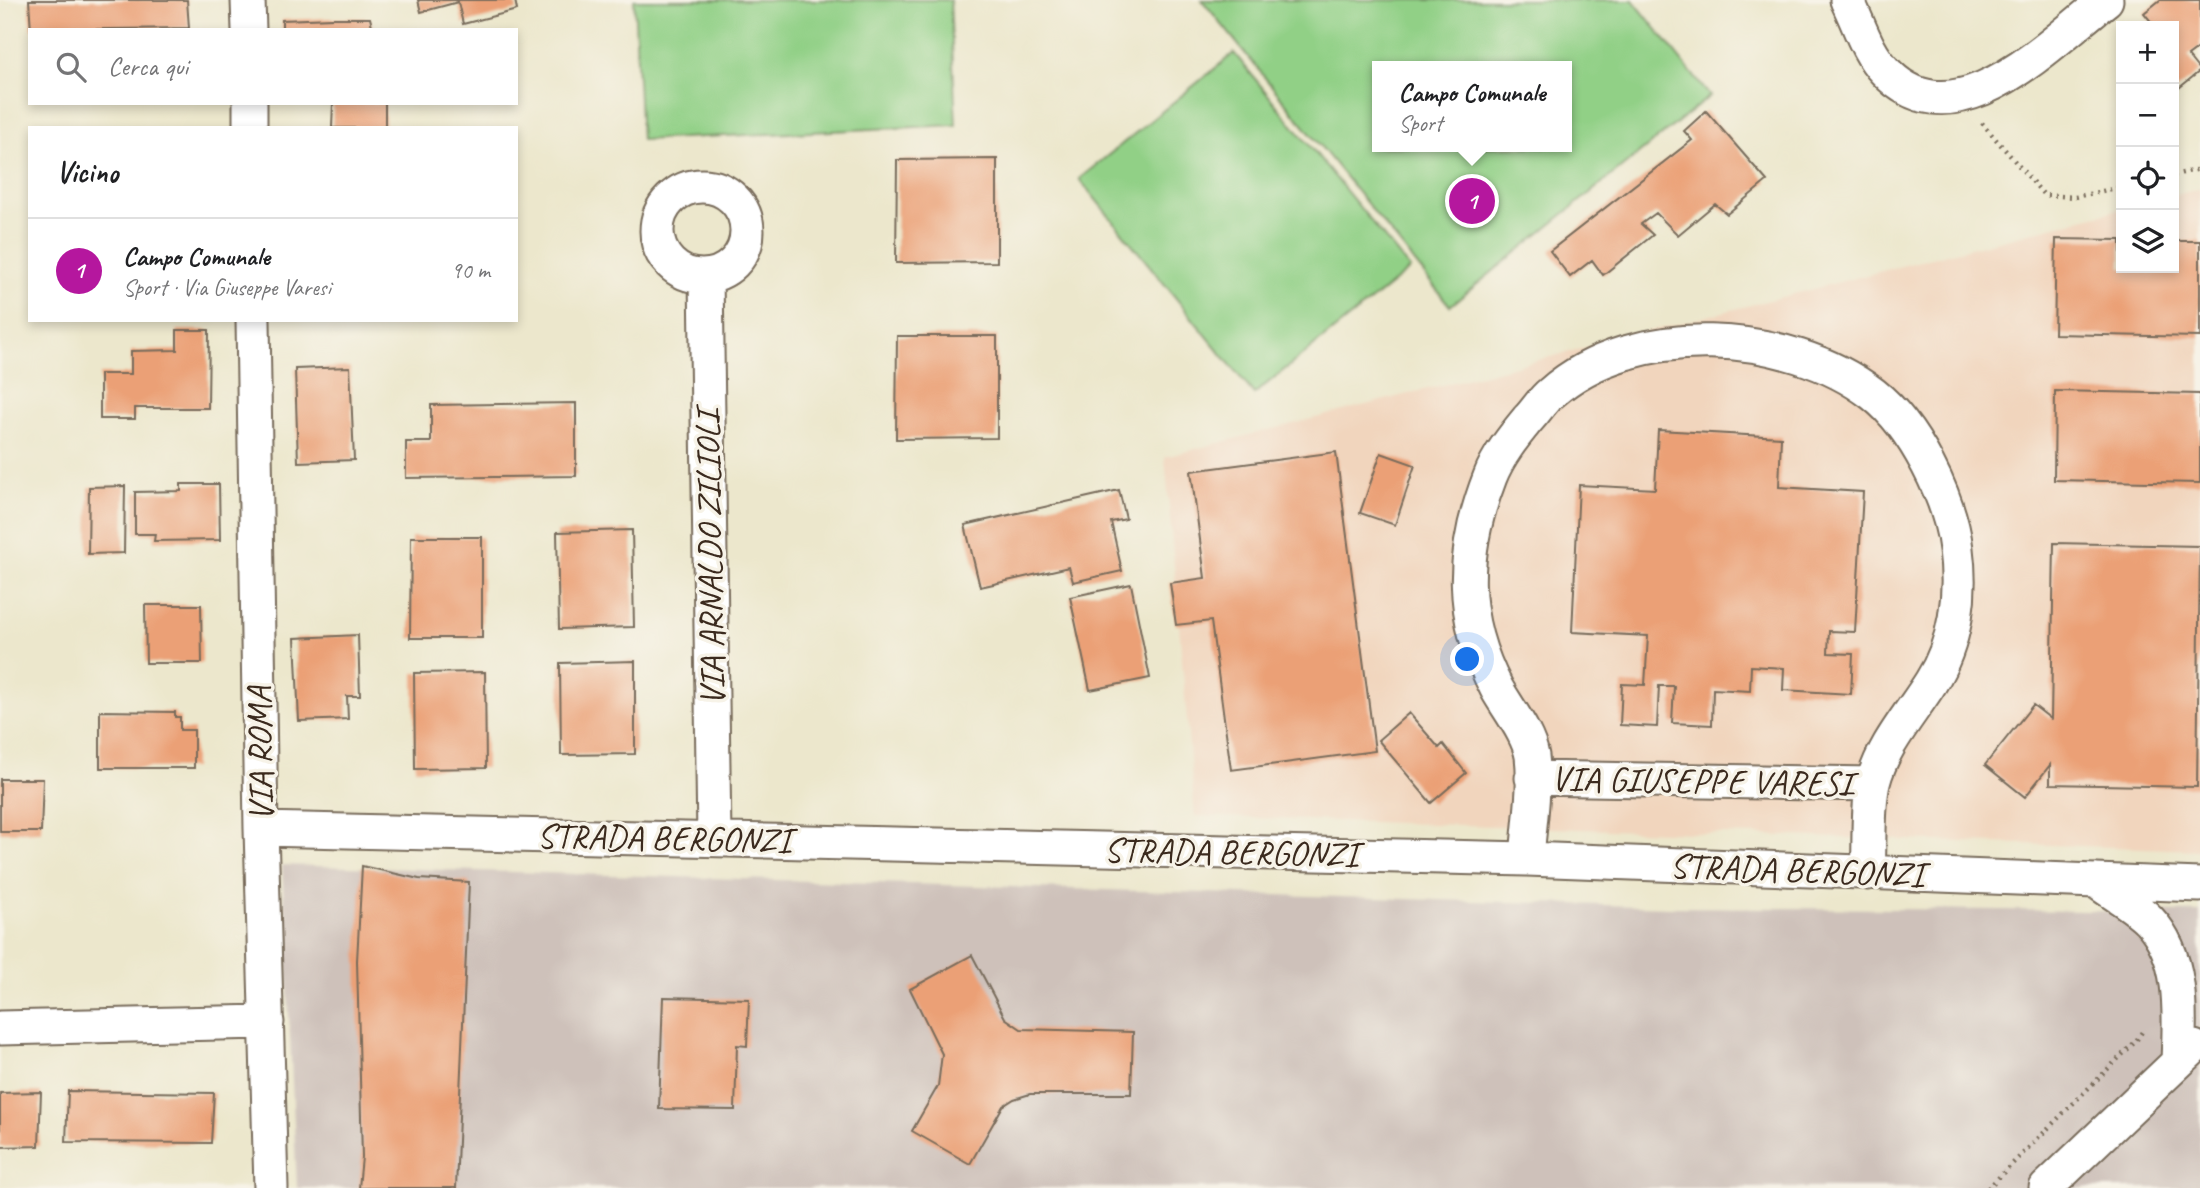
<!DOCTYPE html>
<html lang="it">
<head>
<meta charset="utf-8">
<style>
  :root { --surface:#fff; --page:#f2f2f2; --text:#202124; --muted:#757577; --line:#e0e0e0; --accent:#b5179e }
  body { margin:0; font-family:Caveat,sans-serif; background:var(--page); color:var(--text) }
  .controls { position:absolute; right:21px; top:21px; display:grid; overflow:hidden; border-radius:0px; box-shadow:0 4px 10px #0003 }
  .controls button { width:63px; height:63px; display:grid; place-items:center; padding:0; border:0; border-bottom:2px solid var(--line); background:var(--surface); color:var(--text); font:35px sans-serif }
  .you { position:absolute; left:1468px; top:660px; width:24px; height:24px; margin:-18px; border:5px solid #fff; border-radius:50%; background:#1a73e8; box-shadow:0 0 0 10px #1a73e833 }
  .badge { display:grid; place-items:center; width:46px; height:46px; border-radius:50%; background:var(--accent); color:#fff; font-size:23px; font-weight:700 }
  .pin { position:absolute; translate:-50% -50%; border:4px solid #fff; box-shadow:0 2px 7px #0006 }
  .popup { position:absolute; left:1372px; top:61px; width:200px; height:91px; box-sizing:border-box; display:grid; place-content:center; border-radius:0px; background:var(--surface); filter:drop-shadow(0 2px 5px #0005); font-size:23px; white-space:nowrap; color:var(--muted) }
  .popup b { font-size:26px; color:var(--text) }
  .popup::after { content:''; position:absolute; left:50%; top:100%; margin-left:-14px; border:14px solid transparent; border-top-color:var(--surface) }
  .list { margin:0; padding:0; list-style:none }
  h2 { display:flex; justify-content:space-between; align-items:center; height:91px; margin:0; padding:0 28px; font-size:30px }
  h2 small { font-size:23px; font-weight:400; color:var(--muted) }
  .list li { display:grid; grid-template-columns:46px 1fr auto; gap:21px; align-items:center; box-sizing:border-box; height:105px; padding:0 28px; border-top:2px solid var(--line) }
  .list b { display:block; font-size:26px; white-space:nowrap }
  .list p { margin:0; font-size:23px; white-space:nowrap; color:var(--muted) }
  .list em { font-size:23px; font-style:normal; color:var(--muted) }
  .icon { flex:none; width:38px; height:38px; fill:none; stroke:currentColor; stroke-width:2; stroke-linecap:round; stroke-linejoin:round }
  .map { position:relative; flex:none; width:2200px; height:1188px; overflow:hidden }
  .search { position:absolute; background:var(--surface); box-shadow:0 4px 10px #0003; left:28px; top:28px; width:490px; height:77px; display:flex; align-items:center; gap:18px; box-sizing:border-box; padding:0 24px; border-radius:0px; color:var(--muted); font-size:26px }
  .panel { position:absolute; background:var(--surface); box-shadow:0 4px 10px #0003; left:28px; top:126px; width:490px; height:196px; border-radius:0px }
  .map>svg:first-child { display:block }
</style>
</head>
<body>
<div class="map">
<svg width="2200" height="1188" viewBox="0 0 2200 1188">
  <rect width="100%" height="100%" fill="#f7f3e8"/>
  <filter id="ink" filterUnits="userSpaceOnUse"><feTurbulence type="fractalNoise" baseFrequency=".0143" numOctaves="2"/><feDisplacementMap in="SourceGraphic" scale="14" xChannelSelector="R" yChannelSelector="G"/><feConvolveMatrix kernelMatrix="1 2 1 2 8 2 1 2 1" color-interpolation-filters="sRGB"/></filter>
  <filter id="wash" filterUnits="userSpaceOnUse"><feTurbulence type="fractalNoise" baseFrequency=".00686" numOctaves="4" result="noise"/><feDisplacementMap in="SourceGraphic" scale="28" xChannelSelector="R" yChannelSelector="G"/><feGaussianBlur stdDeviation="1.57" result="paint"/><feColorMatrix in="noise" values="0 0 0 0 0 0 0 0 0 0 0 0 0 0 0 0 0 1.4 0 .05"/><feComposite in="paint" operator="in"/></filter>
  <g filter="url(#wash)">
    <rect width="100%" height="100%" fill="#ece7cc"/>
    <!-- built -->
    <path fill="#f1d5bd" d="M2200,189V850L1195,816L1165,457L2121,209V268H2174V195Z"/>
    <!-- industrial -->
    <path fill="#cec1ba" d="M282,865L1670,907L2200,912V1188H297Z"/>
    <!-- green -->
    <path fill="#91d086" stroke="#667d52" stroke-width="2" fill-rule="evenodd" d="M634,0H950L956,125L641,140Z
      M1202,0H1633L1710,96L1450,306ZM1566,66V147H1378V66Z
      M1234,53L1410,269L1254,394L1079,179Z"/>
    <g id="blocks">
      <!-- building -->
      <path fill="#eba076" d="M29,0H187L189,28L31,30Z
        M418,0H515L517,10L463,24L458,2L421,12Z
        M2160,0H2200V47L2188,56L2200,71L2174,92V26H2149L2153,24L2144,13Z
        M333,18H370L373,30H282V20Z
        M333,103H385V128H332Z
        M1706,111L1767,181L1727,214L1715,204L1678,235L1656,213L1641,224L1653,235L1603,275L1592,260L1570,277L1550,251L1692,140L1684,131Z
        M997,159V262L896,263L897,160Z
        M2056,239L2121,240V268H2174V241H2200V337L2054,334Z
        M177,330H209L208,408H135V419H100V374H131V351L177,350Z
        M897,336H997V438L896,439Z
        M350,367L354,460L298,462L295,369Z
        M2055,391L2200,394V483L2054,480Z
        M576,403V476L406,478V442H431V405Z
        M1658,430L1781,437L1779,487L1863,492L1855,632L1829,631L1828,653L1853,654L1851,694L1783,690L1784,668L1751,666L1750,691L1713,689L1712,725L1672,723L1674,686H1659L1657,727L1620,725L1622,684L1645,685L1648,636L1572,632L1579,485L1655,489Z
        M1336,452L1375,751L1231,770L1211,621L1176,625L1170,583L1205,578L1191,471Z
        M1381,453L1415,465L1395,525L1360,513Z
        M181,484H219L220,540L154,541L155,534H135V492L181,491Z
        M125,486L124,553L88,554L89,487Z
        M1119,490L1126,519L1111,522L1122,571L1073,582L1069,567L980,587L965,525Z
        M632,530L634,627L559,629L557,532Z
        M411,537H482V638H410Z
        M2054,543L2200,546L2197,787L2050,784V765L2025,797L1985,765L2033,705L2051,719Z
        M1131,584L1150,678L1090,690L1070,597Z
        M145,605H201L202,663H146Z
        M358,635L360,696H347L348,719L299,721L295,638Z
        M635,661V754L561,755L560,663Z
        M485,672L486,768L415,769L414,673Z
        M100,711L175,712V717H180V730H194V768H100Z
        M1409,713L1439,748L1443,744L1466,773L1431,803L1378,740Z
        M0,779H43L41,832H0Z
        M362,866L419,879L469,882L456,1188H359L362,1157L357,961Z
        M972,955L1005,1018L1021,1029L1133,1032L1131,1094H1030L1014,1099L1003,1106L970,1164L912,1131L938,1086L942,1054L910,989Z
        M663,997L749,999L747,1046L737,1045L735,1110L659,1109Z
        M68,1091L214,1093L211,1143L66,1142Z
        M41,1092L39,1146L0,1147V1093Z"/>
    </g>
  </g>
  <g filter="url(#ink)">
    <use href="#blocks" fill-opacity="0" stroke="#796c5b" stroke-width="2"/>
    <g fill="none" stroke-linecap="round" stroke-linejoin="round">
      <defs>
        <path id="minor" d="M248,0L249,30
          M1847,0C1859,24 1866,51 1885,71C1954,146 2050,43 2106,0
          M250,103V128
          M657 231a45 45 0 1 1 90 0a45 45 0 1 1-90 0Z
          M706,276L714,839
          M253,320L261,829L271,1188
          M1532,778L1873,784
          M261,829L1527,859L2200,885
          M1527,859C1529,826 1536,789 1532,756C1528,733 1508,709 1497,689C1459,617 1461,551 1490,477C1498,456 1514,436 1528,419C1536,411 1542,400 1551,393C1633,320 1789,329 1873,394C1914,426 1950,498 1956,549C1962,594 1956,643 1931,682C1911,714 1882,746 1873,783C1867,811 1870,844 1868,873
          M2096,881C2113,894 2134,905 2149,920C2184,957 2180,1015 2178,1061
          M0,1028L267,1022
          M2046,1188L2194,1047"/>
      </defs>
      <!-- minor casing -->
      <use href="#minor" stroke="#796c5b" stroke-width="37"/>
      <!-- path -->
      <path stroke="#796c5b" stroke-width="4.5" stroke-dasharray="2 5" stroke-linecap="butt" d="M1982,123L2044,195L2075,197L2121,187
        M2174,175L2200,169
        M1988,1188L2136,1041L2144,1029"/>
      <!-- minor -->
      <use href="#minor" stroke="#fff" stroke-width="33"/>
    </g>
  </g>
  <g text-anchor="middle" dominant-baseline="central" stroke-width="7" stroke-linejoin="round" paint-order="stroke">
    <!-- street labels -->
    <g font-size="35" fill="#3b2a1e" stroke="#f7f3e8">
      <text transform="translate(710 558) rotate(-91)">VIA ARNALDO ZILIOLI</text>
      <text transform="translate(260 754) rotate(-91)">VIA ROMA</text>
      <text transform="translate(1702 781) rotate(1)">VIA GIUSEPPE VARESI</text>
      <text transform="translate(664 838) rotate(1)">STRADA BERGONZI</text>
      <text transform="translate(1231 852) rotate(1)">STRADA BERGONZI</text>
      <text transform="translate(1797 870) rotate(2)">STRADA BERGONZI</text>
    </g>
  </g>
</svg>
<div class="controls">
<button>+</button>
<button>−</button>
<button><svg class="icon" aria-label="locate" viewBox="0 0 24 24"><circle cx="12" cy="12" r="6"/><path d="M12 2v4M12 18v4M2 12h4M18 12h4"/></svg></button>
<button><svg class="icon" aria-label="layers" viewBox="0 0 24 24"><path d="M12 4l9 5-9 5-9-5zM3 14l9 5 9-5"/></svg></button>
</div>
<div class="you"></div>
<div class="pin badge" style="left:1472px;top:201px">1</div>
<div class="popup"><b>Campo Comunale</b>Sport</div>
<div class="search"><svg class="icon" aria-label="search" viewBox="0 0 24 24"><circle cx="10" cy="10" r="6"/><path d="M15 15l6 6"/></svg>Cerca qui</div>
<section class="panel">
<h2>Vicino<small></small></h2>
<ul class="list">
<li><span class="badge">1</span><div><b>Campo Comunale</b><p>Sport · Via Giuseppe Varesi</p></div><em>90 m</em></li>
</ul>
</section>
</div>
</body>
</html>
